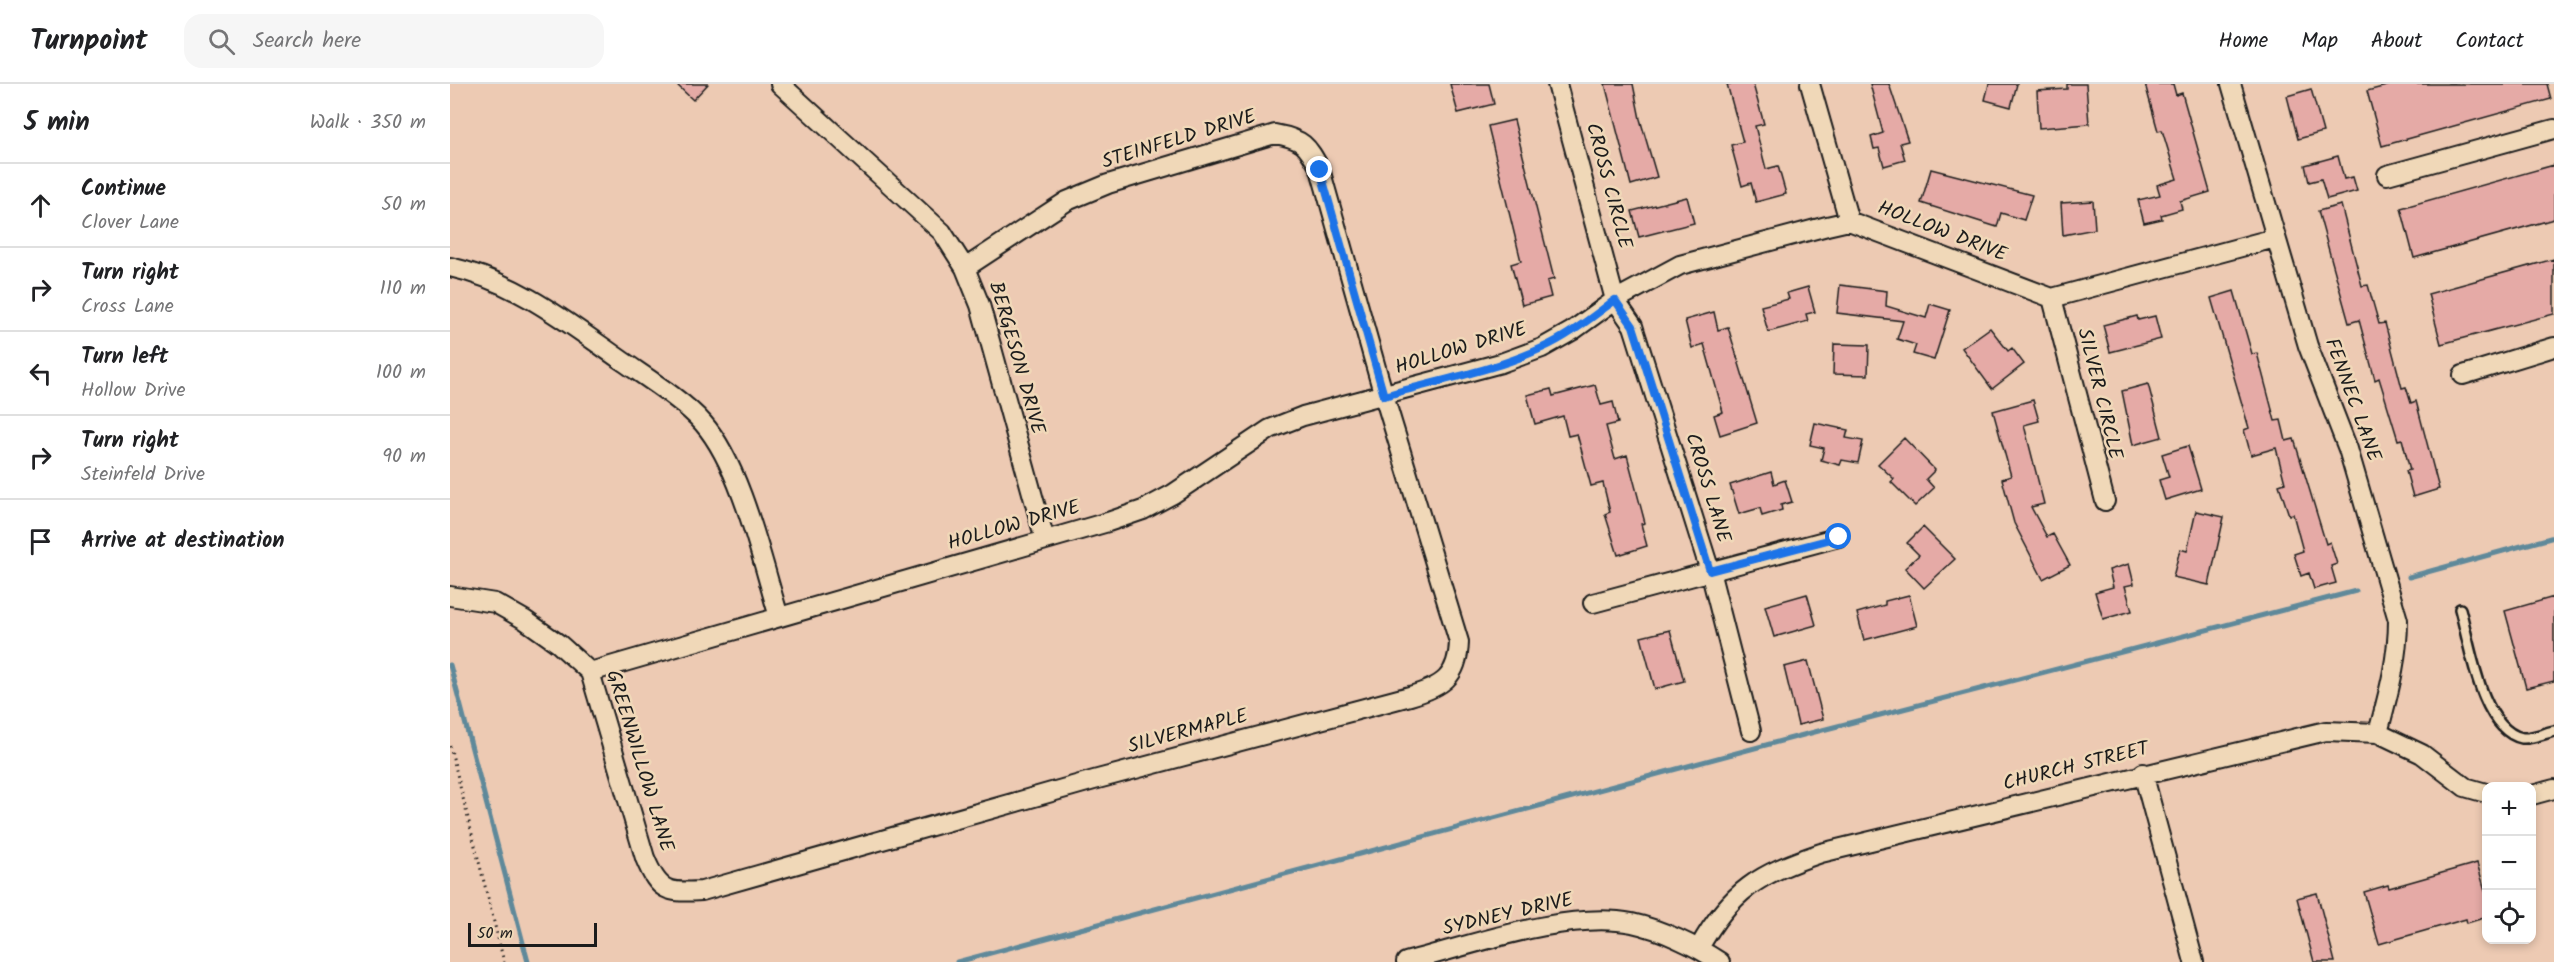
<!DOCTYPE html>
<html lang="en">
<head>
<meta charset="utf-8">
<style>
  :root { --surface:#fff; --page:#f6f6f6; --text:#202124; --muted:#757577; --line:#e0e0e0 }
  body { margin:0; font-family:Kalam,sans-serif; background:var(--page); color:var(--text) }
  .controls { position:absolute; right:18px; bottom:18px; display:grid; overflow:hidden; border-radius:12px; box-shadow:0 3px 9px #0003 }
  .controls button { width:54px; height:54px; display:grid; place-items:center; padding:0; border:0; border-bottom:2px solid var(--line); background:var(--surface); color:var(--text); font:30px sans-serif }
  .scale { position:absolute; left:18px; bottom:15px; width:129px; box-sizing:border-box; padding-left:6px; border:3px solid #1c1c1c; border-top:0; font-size:16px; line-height:21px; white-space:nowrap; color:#1c1c1c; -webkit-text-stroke:4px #f0d8b8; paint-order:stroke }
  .stop { position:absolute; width:18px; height:18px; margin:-14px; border:4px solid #1a73e8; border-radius:50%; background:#fff }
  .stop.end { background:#1a73e8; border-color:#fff; box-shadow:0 2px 6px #0008 }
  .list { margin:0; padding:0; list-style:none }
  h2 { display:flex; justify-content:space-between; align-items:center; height:78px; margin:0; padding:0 24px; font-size:26px }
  h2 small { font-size:20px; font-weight:400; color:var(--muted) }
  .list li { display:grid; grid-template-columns:39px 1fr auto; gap:18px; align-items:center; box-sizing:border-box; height:84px; padding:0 24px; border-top:2px solid var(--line) }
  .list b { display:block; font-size:22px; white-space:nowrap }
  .list p { margin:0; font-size:20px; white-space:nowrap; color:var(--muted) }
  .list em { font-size:20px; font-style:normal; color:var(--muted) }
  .icon { flex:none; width:33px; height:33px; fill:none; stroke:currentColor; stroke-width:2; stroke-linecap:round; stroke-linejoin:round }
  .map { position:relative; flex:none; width:2104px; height:878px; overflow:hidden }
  header { display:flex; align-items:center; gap:36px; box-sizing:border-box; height:84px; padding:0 30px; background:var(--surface); border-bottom:2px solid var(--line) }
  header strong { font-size:28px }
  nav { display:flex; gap:33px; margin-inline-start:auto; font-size:21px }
  .search { width:420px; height:54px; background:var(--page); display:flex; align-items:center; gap:15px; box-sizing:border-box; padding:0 21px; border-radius:18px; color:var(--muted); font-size:22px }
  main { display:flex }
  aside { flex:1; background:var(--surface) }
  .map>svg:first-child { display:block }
</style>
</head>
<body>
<header>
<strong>Turnpoint</strong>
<div class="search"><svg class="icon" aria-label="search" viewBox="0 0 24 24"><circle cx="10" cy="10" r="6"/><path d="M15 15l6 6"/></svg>Search here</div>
<nav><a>Home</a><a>Map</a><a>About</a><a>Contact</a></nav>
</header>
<main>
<aside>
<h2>5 min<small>Walk · 350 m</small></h2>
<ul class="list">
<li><svg class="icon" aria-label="ahead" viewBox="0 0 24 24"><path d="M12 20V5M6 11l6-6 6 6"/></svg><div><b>Continue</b><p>Clover Lane</p></div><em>50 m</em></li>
<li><svg class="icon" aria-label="right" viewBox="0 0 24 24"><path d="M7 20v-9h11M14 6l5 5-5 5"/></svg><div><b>Turn right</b><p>Cross Lane</p></div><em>110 m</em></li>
<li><svg class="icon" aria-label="left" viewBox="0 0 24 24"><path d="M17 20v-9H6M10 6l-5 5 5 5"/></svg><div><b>Turn left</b><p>Hollow Drive</p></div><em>100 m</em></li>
<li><svg class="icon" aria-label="right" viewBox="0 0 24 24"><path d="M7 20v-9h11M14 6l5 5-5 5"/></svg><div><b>Turn right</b><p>Steinfeld Drive</p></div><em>90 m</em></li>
<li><svg class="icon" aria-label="arrive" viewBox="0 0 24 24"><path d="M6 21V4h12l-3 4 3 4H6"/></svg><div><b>Arrive at destination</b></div></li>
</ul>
</aside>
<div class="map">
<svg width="2104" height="878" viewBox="0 0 2104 878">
  <rect width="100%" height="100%" fill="#edcab3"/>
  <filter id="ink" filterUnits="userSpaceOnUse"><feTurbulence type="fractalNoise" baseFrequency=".0167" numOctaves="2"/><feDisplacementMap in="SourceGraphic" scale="12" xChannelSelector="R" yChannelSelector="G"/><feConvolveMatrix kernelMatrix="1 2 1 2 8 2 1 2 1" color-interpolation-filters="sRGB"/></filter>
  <g filter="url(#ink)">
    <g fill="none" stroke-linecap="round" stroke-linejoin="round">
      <!-- stream -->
      <path stroke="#5f899a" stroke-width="5" d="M1959,493L2104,453
        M0,581L78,878
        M507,878L1357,650L1906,507"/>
    </g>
    <!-- building -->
    <path fill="#e5aaa6" stroke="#1c1c1c" stroke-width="1.5" d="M226,0H258L243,16Z
      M1000,0H1039L1044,20L1008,29Z
      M1155,0H1183L1190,35L1207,93L1181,101Z
      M1277,0H1303L1314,40L1305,42L1316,85L1328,82L1336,110L1306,118L1301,99L1292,102L1281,61L1293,58Z
      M1420,0H1439L1458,57L1450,59L1455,76L1434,82L1429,64L1424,65L1421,53L1433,49Z
      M1539,0H1567L1561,23L1535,16Z
      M1617,0H1636L1639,40L1589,44L1587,7L1617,5Z
      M1695,0H1723L1726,11L1732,9L1760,108L1730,117L1732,125L1711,131L1712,135L1694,139L1688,116L1710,111L1707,101L1727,95L1712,46L1708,47Z
      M1944,0H2097L2101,15L1932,62L1917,7Z
      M1861,5L1873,48L1848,55L1837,12Z
      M1064,36L1104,195L1097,197L1101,213L1072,221L1061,180L1071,177L1038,42Z
      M1888,72L1894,95L1903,93L1907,107L1877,115L1871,95L1859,98L1855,81Z
      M2104,81V135L1964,174L1951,124Z
      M1481,85L1582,111L1574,136L1551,129L1547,143L1471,119Z
      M1237,113L1244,139L1189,153L1182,127Z
      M1643,117L1645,145L1613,151L1611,119Z
      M1891,121L1912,202L1918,201L1929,240L1935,239L1952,304L1956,303L1961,319L1966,317L1989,405L1963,413L1956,387L1960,386L1952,355L1948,356L1929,294L1925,296L1909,236L1899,239L1868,127Z
      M2104,175V230L1991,260L1978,210Z
      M1390,201L1437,207L1436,222L1476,234L1480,220L1500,226L1484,276L1463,270L1466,261L1447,255L1453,237L1387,229Z
      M1358,203L1365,228L1356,230L1358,237L1318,248L1311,222L1339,215L1337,209Z
      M1784,207L1802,270L1807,269L1825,337L1831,336L1836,357L1844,355L1873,450L1876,460L1880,458L1887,480L1881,482L1886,499L1864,505L1859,489L1851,492L1844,470L1853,467L1843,430L1839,431L1829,401L1835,399L1826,364L1801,371L1794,346L1799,344L1761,214Z
      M1264,228L1268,246L1278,243L1307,339L1270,351L1264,331L1273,328L1254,260L1242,264L1235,236Z
      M1687,232L1688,236L1705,232L1711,255L1660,268L1653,241Z
      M1540,244L1558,267L1562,264L1574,280L1542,305L1512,264Z
      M1384,260L1419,261L1418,291L1383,290Z
      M1698,300L1712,353L1683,361L1672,307Z
      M1145,301L1151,321L1163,318L1168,339L1156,342L1165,375L1177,371L1195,439L1191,440L1197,462L1168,471L1155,430L1160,428L1153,399L1141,402L1127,350L1118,352L1113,332L1085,340L1077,311L1101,305L1103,312Z
      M1583,316L1589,337L1574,341L1594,420L1581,423L1597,453L1603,450L1620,481L1593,495L1564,439L1552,395L1561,392L1543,327Z
      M1365,339L1398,346L1396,354L1413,357L1408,379L1392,376L1390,381L1371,376L1374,364L1360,361Z
      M1454,354L1485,386L1476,395L1484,404L1465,422L1441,398L1444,395L1428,380Z
      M1738,362L1751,405L1715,416L1709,396L1719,393L1712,370Z
      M1321,388L1324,400L1335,396L1342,418L1331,421L1332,426L1312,432L1310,424L1289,430L1280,401Z
      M1746,427L1774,433L1759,501L1723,493L1730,465L1737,467Z
      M1473,443L1505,475L1474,504L1455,484L1469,471L1457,459Z
      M1679,480L1684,500L1675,502L1682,527L1653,535L1645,508L1663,503L1659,486Z
      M1357,510L1366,541L1324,553L1315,522Z
      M1459,511L1467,542L1414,556L1407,529L1435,521V517Z
      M2104,513V597L2076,604L2055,527Z
      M1220,546L1234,597L1205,605L1191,553Z
      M1358,577L1373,635L1348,641L1334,583Z
      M2027,779L2037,813V833L2017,839L2016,835L1929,860L1914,808L1938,801L1939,804Z
      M1867,809L1885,878H1864L1847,814Z"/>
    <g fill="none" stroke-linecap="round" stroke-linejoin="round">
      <defs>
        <path id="lane" d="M2010,525C2020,561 2031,645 2072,654C2081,655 2095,649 2104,647"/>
        <path id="street" d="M330,0L492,148L515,184L530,221L595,456
          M1107,0L1165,216L1183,242L1260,487L1301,647
          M1360,0L1399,137
          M1781,0L1858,262L1898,365L1948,536C1948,576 1938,611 1928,649
          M1937,91L2104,45
          M0,183C68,198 118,239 174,278C197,294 235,318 253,339C291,382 312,477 329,533
          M1602,214L1655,417
          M2013,291L2104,263
          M0,512L45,519L75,536L109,560L140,588L195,774C209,808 217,809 252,807L644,696L960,612C992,603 1008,593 1009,558L934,312L870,85C857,61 853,55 825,50L658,100L617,117L515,184
          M1143,519L1389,453
          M140,588L658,438L693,426L723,410L820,345L853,332L1051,279L1092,264L1122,247L1165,216L1230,181L1377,142L1399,137L1602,214L1825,154
          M1693,689L1744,878
          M2082,711L2104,705
          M1249,864C1281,806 1309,790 1371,769L1876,647L1928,649L1972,670L2015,703L2036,709
          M956,878C1019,862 1117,826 1182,839C1210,845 1246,862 1270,878"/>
      </defs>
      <!-- lane casing -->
      <use href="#lane" stroke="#1c1c1c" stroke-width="14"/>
      <!-- street casing -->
      <use href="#street" stroke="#1c1c1c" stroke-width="22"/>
      <!-- path -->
      <path stroke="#1c1c1c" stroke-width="3" stroke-dasharray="1.5 4.5" stroke-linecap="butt" d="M0,662L54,878"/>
      <!-- lane -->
      <use href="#lane" stroke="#f0d8b8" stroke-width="9"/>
      <!-- street -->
      <use href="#street" stroke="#f0d8b8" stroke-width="18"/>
    </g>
  </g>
  <g fill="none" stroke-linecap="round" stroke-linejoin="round" filter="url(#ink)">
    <!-- route -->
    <path stroke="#1a73e8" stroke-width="8" d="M870,86L934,312C986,297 1043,287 1092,264C1119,252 1142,233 1165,216L1183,242L1260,487L1389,453"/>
  </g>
  <g text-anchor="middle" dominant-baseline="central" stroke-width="5" stroke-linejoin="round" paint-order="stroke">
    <!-- street labels -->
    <g font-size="20" fill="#1c1c1c" stroke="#f0d8b8">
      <text transform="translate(729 56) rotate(-17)">STEINFELD DRIVE</text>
      <text transform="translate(1158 102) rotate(75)">CROSS CIRCLE</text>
      <text transform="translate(1492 148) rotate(21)">HOLLOW DRIVE</text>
      <text transform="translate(1011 265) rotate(-17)">HOLLOW DRIVE</text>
      <text transform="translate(566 274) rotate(74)">BERGESON DRIVE</text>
      <text transform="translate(1649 310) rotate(76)">SILVER CIRCLE</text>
      <text transform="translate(1902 316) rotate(70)">FENNEC LANE</text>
      <text transform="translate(1257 404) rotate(73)">CROSS LANE</text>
      <text transform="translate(564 442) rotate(-16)">HOLLOW DRIVE</text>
      <text transform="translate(738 648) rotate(-15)">SILVERMAPLE</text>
      <text transform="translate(189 677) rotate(73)">GREENWILLOW LANE</text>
      <text transform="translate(1626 683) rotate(-14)">CHURCH STREET</text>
      <text transform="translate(1058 831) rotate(-13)">SYDNEY DRIVE</text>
    </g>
  </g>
</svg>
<div class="controls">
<button>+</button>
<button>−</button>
<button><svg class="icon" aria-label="locate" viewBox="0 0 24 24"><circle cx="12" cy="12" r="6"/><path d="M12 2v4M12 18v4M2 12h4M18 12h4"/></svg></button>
</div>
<div class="scale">50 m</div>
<div class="stop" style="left:1389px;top:453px"></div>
<div class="stop end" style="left:870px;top:86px"></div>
</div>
</main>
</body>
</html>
